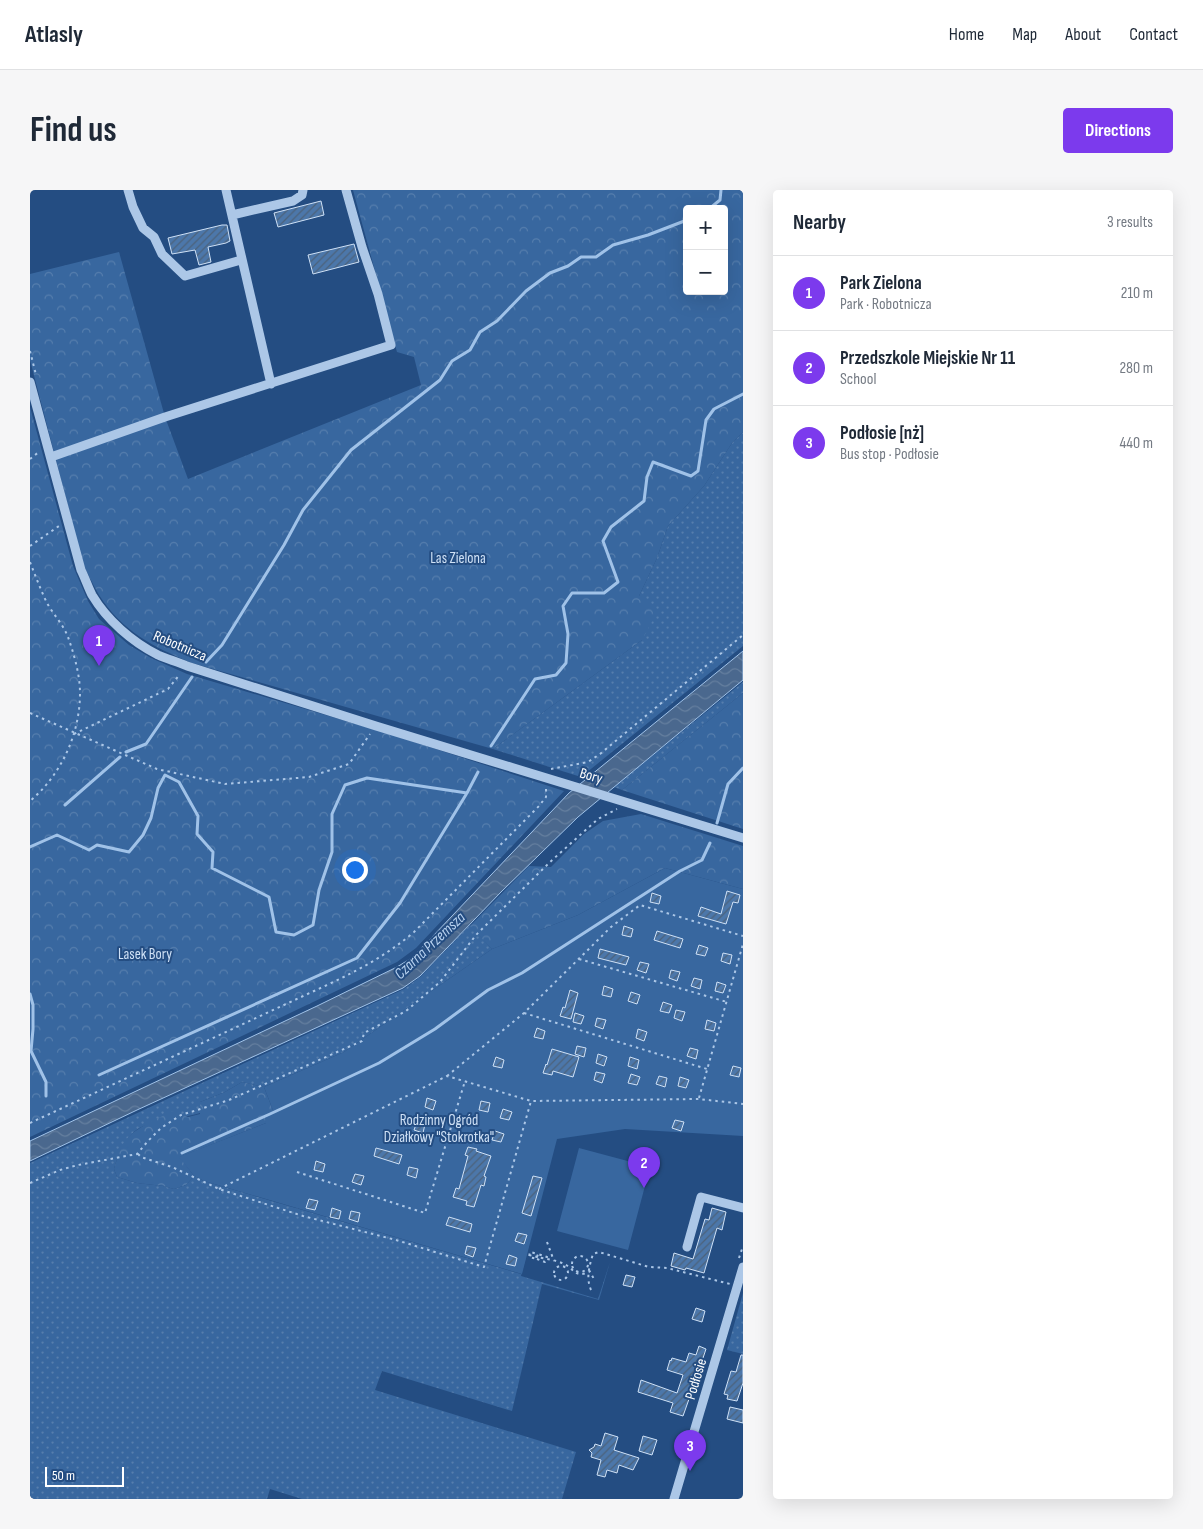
<!DOCTYPE html>
<html lang="en">
<head>
<meta charset="utf-8">
<style>
  :root { --surface:#fff; --page:#f6f6f7; --text:#1f2937; --muted:#747a83; --line:#e0e1e3; --accent:#7c3aed }
  body { margin:0; font-family:"Sofia Sans Condensed",sans-serif; background:var(--page); color:var(--text) }
  .controls { position:absolute; right:15px; top:15px; display:grid; overflow:hidden; border-radius:5px; box-shadow:0 5px 20px #0002 }
  .controls button { width:45px; height:45px; display:grid; place-items:center; padding:0; border:0; border-bottom:1px solid var(--line); background:var(--surface); color:var(--text); font:25px sans-serif }
  .scale { position:absolute; left:15px; bottom:12px; width:79px; box-sizing:border-box; padding-left:5px; border:2px solid #fff; border-top:0; font-size:14px; line-height:18px; white-space:nowrap; color:#fff; -webkit-text-stroke:4px #244d82; paint-order:stroke }
  .you { position:absolute; left:324px; top:679px; width:18px; height:18px; margin:-12px; border:4px solid #fff; border-radius:50%; background:#1a73e8; box-shadow:0 0 0 8px #1a73e833 }
  .badge { display:grid; place-items:center; width:32px; height:32px; border-radius:50%; background:var(--accent); color:#fff; font-size:16px; font-weight:700 }
  .pin { position:absolute; translate:-50% -41px; filter:drop-shadow(0 1px 2px #0008) }
  .pin::after { content:''; position:absolute; top:26px; width:18px; height:15px; background:inherit; clip-path:polygon(0 0,100% 0,50% 100%) }
  .list { margin:0; padding:0; list-style:none }
  h2 { display:flex; justify-content:space-between; align-items:center; height:65px; margin:0; padding:0 20px; font-size:21px }
  h2 small { font-size:16px; font-weight:400; color:var(--muted) }
  .list li { display:grid; grid-template-columns:32px 1fr auto; gap:15px; align-items:center; box-sizing:border-box; height:75px; padding:0 20px; border-top:1px solid var(--line) }
  .list b { display:block; font-size:19px; white-space:nowrap }
  .list p { margin:0; font-size:16px; white-space:nowrap; color:var(--muted) }
  .list em { font-size:16px; font-style:normal; color:var(--muted) }
  .map { position:relative; flex:none; width:713px; height:1309px; overflow:hidden; border-radius:5px }
  header { display:flex; align-items:center; gap:30px; box-sizing:border-box; height:70px; padding:0 25px; background:var(--surface); border-bottom:1px solid var(--line) }
  header strong { font-size:24px }
  nav { display:flex; gap:28px; margin-inline-start:auto; font-size:18px }
  .intro { display:flex; align-items:center; justify-content:space-between; box-sizing:border-box; height:120px; padding:0 30px }
  h1 { margin:0; font-size:35px }
  .button { padding:12px 22px; border-radius:5px; background:var(--accent); color:#fff; font-size:18px; font-weight:700 }
  main { display:flex; gap:30px; padding:0 30px }
  aside { flex:1; background:var(--surface); border-radius:5px; box-shadow:0 5px 20px #0002 }
  .map>svg:first-child { display:block }
</style>
</head>
<body>
<header>
<strong>Atlasly</strong>
<nav><a>Home</a><a>Map</a><a>About</a><a>Contact</a></nav>
</header>
<div class="intro"><h1>Find us</h1><a class="button">Directions</a></div>
<main>
<div class="map">
<svg width="713" height="1309" viewBox="0 0 713 1309">
  <defs>
    <pattern id="grass-dots" width="8" height="8" patternUnits="userSpaceOnUse" patternTransform="scale(1.25)"><rect width="8" height="8" fill="#38679f"/><path d="M2 2h.1M6 6h.1" fill="none" stroke="#567ead" stroke-width="1.8" stroke-linecap="round"/></pattern>
    <pattern id="forest-crowns" width="20" height="18" patternUnits="userSpaceOnUse" patternTransform="scale(1.25)"><rect width="20" height="18" fill="#38679f"/><path d="M2 6a3 3 0 1 1 6 0M12 15a3 3 0 1 1 6 0" fill="none" stroke="#567ead"/></pattern>
    <pattern id="water-waves" width="16" height="10" patternUnits="userSpaceOnUse" patternTransform="scale(1.25)"><rect width="16" height="10" fill="#4a688e"/><path d="M0 5q4-4 8 0t8 0" fill="none" stroke="#657f9f"/></pattern>
    <pattern id="building-hatch" width="6" height="6" patternUnits="userSpaceOnUse" patternTransform="scale(1.25)"><rect width="6" height="6" fill="#4c77aa"/><path d="M-1 1l2-2M0 6l6-6M5 7l2-2" fill="none" stroke="#4c627b"/></pattern>
  </defs>
  <rect width="100%" height="100%" fill="#244d82"/>
  <!-- grass -->
  <path fill="url(#grass-dots)" d="M713,242V456L551,587L463,559L612,450L609,406L627,368L638,336L674,296L702,253Z
    M713,492V503L592,600L584,597Z
    M440,735L462,759L314,862L234,897L212,892L195,902L170,912V923C124,936 101,923 84,979L87,987L107,993L133,996L144,999L156,995L164,986L174,991L491,1084L501,1047L491,1086L568,1109L580,1072L569,1110L512,1094L482,1221L352,1181L345,1200L546,1262L532,1309H272L240,1299L237,1309H0V973L374,799L390,787Z
    M713,1103V1164L697,1160Z"/>
  <!-- forest -->
  <path fill="url(#forest-crowns)" fill-rule="evenodd" d="M323,0H713V242L702,253L674,296L638,336L627,368L609,406L628,420L612,450L463,559L162,473C123,457 92,441 69,405C63,395 58,384 53,374L0,170V84L89,62L135,227L158,289L391,195L384,167L367,162ZM657,19H694V101H657Z
    M0,217L43,376L58,411L69,429L99,455L121,468L157,484L363,545L534,601L386,758L367,772L0,947Z
    M713,503V639L592,600Z
    M611,624L713,656V699L635,678L548,725L462,759L440,736L499,676L521,677L554,644L573,631Z
    M212,892L234,897L244,923L236,933L150,967L164,986L156,995L144,999L133,996L107,993L87,987L84,979C87,969 90,957 96,950C106,937 129,928 143,921L158,927L170,924V912L195,902Z"/>
  <!-- garden -->
  <path fill="#38679f" d="M635,678L713,699V946L595,939L527,949L492,1084L174,991L164,986L149,967L236,933L235,928L244,923L234,897L314,862L462,759L548,725Z
    M549,958L620,977L598,1060L527,1041Z"/>
  <!-- water -->
  <path fill="url(#water-waves)" stroke="#a0c2e8" d="M713,461V490L548,627L471,702L390,786L373,798L107,920L0,971V951L287,816L367,777L383,767L539,603Z"/>
  <g fill="none" stroke-linecap="round" stroke-linejoin="round">
    <!-- stream -->
    <path stroke="#a0c2e8" stroke-width="3" d="M679,19L690,10L691,0
      M176,472L192,455L254,355L273,320L321,260L410,190L422,171L440,160L450,142L467,131L496,101L520,83L538,76L551,67H566L583,55L618,45L657,30
      M461,556L505,489L526,485L536,473L538,444L533,416L542,403H574L588,392L573,351L581,337L614,311L617,287L623,272L661,286L668,281L676,230L684,219L713,204
      M96,562L116,554L162,487
      M35,615L90,567
      M687,633L698,594L713,578
      M0,657L27,645L59,660L67,655L99,662L113,645L121,628L128,598L135,585L149,592L168,626L167,644L183,662L182,678L239,707L246,742L264,745L283,735L289,700L302,662V624L315,595L337,588L437,603
      M0,804L3,815V839L1,861L16,892V906
      M69,885L327,768L370,713L437,603L448,582
      M152,963L240,924L349,873L405,839L458,800L492,783L650,681L672,670L680,653"/>
  </g>
  <!-- building -->
  <path fill="url(#building-hatch)" stroke="#cfe1f6" d="M291,11L294,25L248,37L244,23Z
    M192,35H197L200,51L196,53L178,57L181,72L169,75L165,60L142,64L138,48Z
    M324,54L329,72L283,84L278,65Z
    M697,701L710,705L708,713L703,712L696,734L668,726L671,717L691,724Z
    M622,703L631,706L629,714L620,712Z
    M594,736L603,739L601,747L592,745Z
    M627,741L653,749L650,758L624,750Z
    M669,755L678,758L675,766L666,764Z
    M570,759L599,767L596,775L568,768Z
    M693,763L702,765L700,774L691,771Z
    M610,772L619,774L616,783L607,780Z
    M641,780L650,782L647,791L639,788Z
    M664,788L672,790L670,799L661,796Z
    M687,792L696,795L693,803L685,801Z
    M574,796L583,799L581,807L572,805Z
    M540,800L548,803L541,829L530,826L533,817L535,818Z
    M601,802L610,805L607,814L598,811Z
    M633,812L642,815L639,823L630,821Z
    M646,820L655,822L652,831L644,828Z
    M545,823L554,826L551,834L543,832Z
    M567,828L576,830L573,839L565,836Z
    M677,830L686,833L684,841L675,839Z
    M507,838L515,841L513,849L504,847Z
    M608,839L617,842L614,851L606,848Z
    M547,856L556,858L554,867L545,864Z
    M660,858L668,860L666,869L657,866Z
    M522,859L549,867L543,887L523,881L522,885L513,883L516,874L517,875Z
    M568,864L577,867L574,876L566,873Z
    M466,867L474,870L472,878L463,876Z
    M600,867L609,870L607,879L598,876Z
    M703,876L711,878L709,887L700,885Z
    M566,882L575,884L572,893L564,890Z
    M601,884L610,887L607,895L598,893Z
    M629,886L637,888L635,897L626,894Z
    M650,887L659,890L656,898L648,896Z
    M397,908L406,911L403,920L395,917Z
    M451,911L460,913L458,922L449,920Z
    M473,919L482,922L479,930L470,928Z
    M645,930L654,932L651,941L642,938Z
    M387,932L395,934L393,943L384,940Z
    M465,941L474,944L471,952L462,950Z
    M438,957L447,959L446,961L461,966L454,986L456,987L454,996L451,995L444,1017L436,1015L437,1011L423,1007L426,998L429,999L438,966L435,965Z
    M346,958L372,965L369,974L344,966Z
    M286,971L295,974L293,982L284,980Z
    M379,977L388,979L386,988L377,985Z
    M325,984L334,986L331,995L322,992Z
    M503,986L512,988L501,1026L492,1023Z
    M279,1009L288,1011L285,1020L276,1018Z
    M302,1018L311,1021L309,1029L300,1027Z
    M682,1018L696,1022L692,1040L687,1038L674,1083L656,1078L655,1080L641,1076L644,1063L663,1069L675,1029L679,1030Z
    M321,1021L330,1023L328,1032L319,1029Z
    M419,1027L442,1034L440,1042L416,1035Z
    M488,1043L497,1045L494,1054L485,1051Z
    M437,1056L446,1058L443,1067L435,1064Z
    M479,1065L487,1068L485,1076L476,1074Z
    M596,1085L605,1087L602,1097L593,1095Z
    M666,1118L675,1121L672,1132L662,1129Z
    M669,1156L676,1159L671,1174L669,1173L662,1195H664L653,1226L640,1222L643,1213L608,1202L611,1190L647,1203L653,1185L637,1180L640,1170L641,1171L642,1168L656,1172L659,1163L666,1165Z
    M711,1165H713V1193L707,1211L697,1209L698,1205L694,1204L701,1181L706,1182Z
    M700,1217L713,1220V1233L697,1229Z
    M575,1243L588,1247L584,1260L609,1268L603,1280L589,1275L587,1283L577,1280L575,1287L567,1285L571,1270L561,1267L562,1263L559,1260L564,1257L565,1254L571,1256Z
    M613,1246L627,1250L622,1265L609,1261Z"/>
  <g fill="none" stroke-linecap="round" stroke-linejoin="round">
    <!-- path -->
    <path stroke="#acc7e7" stroke-width="2" stroke-dasharray="2.5 4" stroke-linecap="butt" d="M0,161L6,185
      M0,269L10,261
      M0,356L29,336
      M0,372C5,385 10,398 16,411C22,423 33,434 38,447C44,464 50,485 50,503C50,544 31,585 0,611
      M0,523L127,579L195,594L279,587L319,574L340,544
      M44,544L138,499L150,484
      M521,579L558,572L570,564L713,445
      M549,769L697,812
      M494,823L677,879
      M417,886L494,823L581,737L610,715L713,746
      M669,908L713,754
      M0,933L297,795C329,780 357,765 384,742L509,616L516,607V598
      M108,964L111,967L142,977L189,999L273,1026L366,1050L454,1077L501,911
      M267,982L395,1023L435,891
      M0,993L30,980L48,975L107,964L118,951L131,938L151,925L199,910L332,851L334,843L376,821L410,792L446,745L520,672L568,629L587,619
      M189,999L417,886L501,911L669,909L713,914
      M517,1052L524,1071
      M499,1065L507,1067V1069L499,1067L500,1062L508,1064L507,1067C515,1069 527,1070 534,1074C545,1079 544,1088 559,1082
      M542 1074a8 8 0 1 1 16 0a8 8 0 1 1-16 0Z
      M709,1068L713,1056
      M507,1069L515,1072L517,1067L508,1064
      M524 1083a7 7 0 1 1 14 0a7 7 0 1 1-14 0Z
      M559,1080L564,1089
      M561,1100C556,1088 559,1077 563,1064L569,1062L619,1077L637,1078L700,1094"/>
    <!-- minor -->
    <path stroke="#acc7e7" stroke-width="9" d="M98,0L103,17L113,38L124,47L132,64L155,86L211,70
      M196,0L241,194
      M202,25L263,11L272,5L273,0
      M0,192L51,380C55,388 58,397 62,405C77,430 102,452 128,465C137,469 148,472 157,476L346,536L713,648
      M21,267L135,227L361,155L348,104L332,57L316,0
      M657,1057L671,1007L713,1018
      M644,1309L713,1077"/>
  </g>
  <g text-anchor="middle" dominant-baseline="central" stroke-width="4" stroke-linejoin="round" paint-order="stroke">
    <!-- park labels -->
    <g font-size="15" fill="#cfe1f6" stroke="#244d82">
      <text x="428" y="368">Las Zielona</text>
      <text x="115" y="764">Lasek Bory</text>
      <text x="409" y="930">Rodzinny Ogród<tspan x="409" dy="17">Działkowy "Stokrotka"</tspan></text>
    </g>
    <!-- street labels -->
    <g font-size="15" fill="#fff" stroke="#244d82">
      <text transform="translate(150 456) rotate(23)">Robotnicza</text>
      <text transform="translate(561 586) rotate(17)">Bory</text>
      <text transform="translate(666 1189) rotate(-73)">Podłosie</text>
    </g>
    <!-- water labels -->
    <g font-size="16" font-style="italic" fill="#b7d1ef" stroke="#244d82">
      <text transform="translate(400 756) rotate(-43)">Czarna Przemsza</text>
    </g>
  </g>
</svg>
<div class="controls">
<button>+</button>
<button>−</button>
</div>
<div class="scale">50 m</div>
<div class="you"></div>
<div class="pin badge" style="left:69px;top:476px">1</div>
<div class="pin badge" style="left:614px;top:998px">2</div>
<div class="pin badge" style="left:660px;top:1281px">3</div>
</div>
<aside>
<h2>Nearby<small>3 results</small></h2>
<ul class="list">
<li><span class="badge">1</span><div><b>Park Zielona</b><p>Park · Robotnicza</p></div><em>210 m</em></li>
<li><span class="badge">2</span><div><b>Przedszkole Miejskie Nr 11</b><p>School</p></div><em>280 m</em></li>
<li><span class="badge">3</span><div><b>Podłosie [nż]</b><p>Bus stop · Podłosie</p></div><em>440 m</em></li>
</ul>
</aside>
</main>
</body>
</html>
